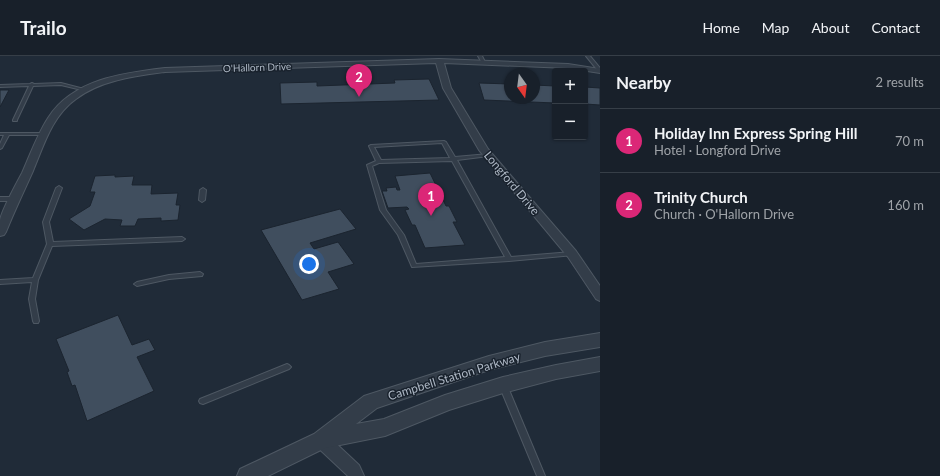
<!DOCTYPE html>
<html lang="en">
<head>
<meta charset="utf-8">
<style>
  :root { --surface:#18202a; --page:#212832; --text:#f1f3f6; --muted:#9fa3a8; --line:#363e47; --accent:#db2777 }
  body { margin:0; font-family:Lato,sans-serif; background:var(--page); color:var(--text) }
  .controls { position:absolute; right:12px; top:12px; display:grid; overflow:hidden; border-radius:4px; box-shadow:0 1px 3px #0004 }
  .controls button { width:36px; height:36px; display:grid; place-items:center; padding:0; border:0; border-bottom:1px solid var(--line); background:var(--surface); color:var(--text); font:20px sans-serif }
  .compass { position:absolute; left:504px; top:12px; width:36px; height:36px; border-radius:50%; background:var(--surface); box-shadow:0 1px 3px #0004; rotate:166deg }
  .you { position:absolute; left:309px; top:208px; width:14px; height:14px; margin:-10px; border:3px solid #fff; border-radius:50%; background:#1a73e8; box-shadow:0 0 0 6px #1a73e833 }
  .badge { display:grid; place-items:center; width:26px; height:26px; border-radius:50%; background:var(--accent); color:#fff; font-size:13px; font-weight:700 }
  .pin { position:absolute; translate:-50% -33px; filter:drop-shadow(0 1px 2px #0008) }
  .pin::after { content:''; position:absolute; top:21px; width:14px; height:12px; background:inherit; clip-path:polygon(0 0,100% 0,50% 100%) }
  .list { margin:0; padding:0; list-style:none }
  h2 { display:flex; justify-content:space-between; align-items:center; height:52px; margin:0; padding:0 16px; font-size:17px }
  h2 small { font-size:13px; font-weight:400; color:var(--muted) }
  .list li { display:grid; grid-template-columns:26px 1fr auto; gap:12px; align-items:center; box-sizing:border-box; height:64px; padding:0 16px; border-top:1px solid var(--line) }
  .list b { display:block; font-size:15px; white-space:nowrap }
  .list p { margin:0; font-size:13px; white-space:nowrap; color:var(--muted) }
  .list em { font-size:13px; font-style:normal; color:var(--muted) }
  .map { position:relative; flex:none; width:600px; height:420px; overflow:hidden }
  header { display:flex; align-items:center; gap:24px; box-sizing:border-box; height:56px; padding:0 20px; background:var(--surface); border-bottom:1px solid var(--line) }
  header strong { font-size:19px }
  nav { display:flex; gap:22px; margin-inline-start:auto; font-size:14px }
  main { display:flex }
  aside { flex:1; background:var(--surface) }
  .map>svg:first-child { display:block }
</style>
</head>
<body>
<header>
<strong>Trailo</strong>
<nav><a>Home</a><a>Map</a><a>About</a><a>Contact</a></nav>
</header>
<main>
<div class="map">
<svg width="600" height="420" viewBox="0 0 600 420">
  <rect width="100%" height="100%" fill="#202b38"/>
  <!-- building -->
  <path fill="#404e5e" stroke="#1b242f" d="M429,23L439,44L281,48L280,27L317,26V30L395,27L394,24Z
    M479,27L510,28V42H534V29L555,30V47L484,44Z
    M585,31L600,32V49L585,48Z
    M0,34H9L0,51Z
    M430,117L446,150H449L457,166H453L465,189L425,192L415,169H412L405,154L409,153L407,151L388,152L382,135H387L386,132L396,131L397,134H400L395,120Z
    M115,119V121L134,120L132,129H152L151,138L178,137L176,149H180L178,164L161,165V162L138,163L135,170H120L122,164L105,163L84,174L69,163L90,150L95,136H90L95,120Z
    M340,153L356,173L310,187L314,193L338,186L354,208L328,216L339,233L302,244L261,174Z
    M118,259L132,289L149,283L155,294L137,301L154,335L87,365L75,329L72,330L67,316L69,315L56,283Z"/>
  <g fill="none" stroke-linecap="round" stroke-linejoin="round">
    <defs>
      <path id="service" d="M478,0H482L485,6L484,7H482Z
        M586,0H590L600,12V16H599Z
        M32,27L34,28L61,27L88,34L86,35L61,29L33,30L17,64V65H13V64L29,30L0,31V29L30,28Z
        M0,77H45L47,78L45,79H9L2,92L0,93V88L4,79H0Z
        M444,85L446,86L455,101L489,98L491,99L489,100L457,104L511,201L572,196L575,198L574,199L509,205L412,211L398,179L380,154L367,109L376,105L369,90L371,89ZM442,87L450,102L381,104L374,91ZM452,105L505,201L416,208L404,179L386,154L372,110L379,107Z
        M59,130L62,132L49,166L53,186L182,181L185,183L182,185L52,190L38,224L35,243L39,265L38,267H34L33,265L29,243L32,226L0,228V224L33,222L47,188L43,166L56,132Z
        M203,132L206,134L205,144L202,146L199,144L200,134Z
        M0,141H15L18,143L15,145H0Z
        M200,216L203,218L202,220L169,223L137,230L134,228L137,226L169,219Z
        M287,308L289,309L291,311L289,313L203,348L200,347L199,345L200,343Z
        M503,326L506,327L507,329L545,420H537L499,329L500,327Z"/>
      <path id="minor" d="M439,3L568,8L600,13V17L568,12L444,7L451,32L488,93L576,195L600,230V245L596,243L568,201L479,94L443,32L436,7L165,16C135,20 101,24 76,43C52,60 44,89 33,115C24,135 14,156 6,176L4,179L0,180C0,175 0,169 0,164C2,154 16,128 22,117C30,99 37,79 48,62C73,23 123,17 165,12Z
        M321,377L327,379L359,409L364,420H348L315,389L313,384L315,379Z"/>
      <path id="tertiary" d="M600,277V291L545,300L489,314L377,352L356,368L384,363L445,339L503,321L556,309L600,301V315L556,323L503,337L449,354L385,380L325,392L268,420H237L240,413L314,378L364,340L489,300L545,286Z"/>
    </defs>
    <!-- service casing -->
    <use href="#service" stroke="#4e5863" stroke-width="2"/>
    <!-- minor casing -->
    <use href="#minor" stroke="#4e5863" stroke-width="2"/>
    <!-- tertiary casing -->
    <use href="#tertiary" stroke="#4e5863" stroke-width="2"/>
    <!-- service -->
    <use href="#service" fill="#333d49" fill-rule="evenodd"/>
    <!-- minor -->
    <use href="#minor" fill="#333d49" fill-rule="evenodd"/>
    <!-- tertiary -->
    <use href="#tertiary" fill="#333d49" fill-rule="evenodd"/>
  </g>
  <g text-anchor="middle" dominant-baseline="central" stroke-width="3" stroke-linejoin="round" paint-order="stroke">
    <!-- far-street labels -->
    <g font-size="10" fill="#aeb8c5" stroke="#19222d">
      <text transform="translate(257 11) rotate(-2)">O'Hallorn Drive</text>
    </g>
    <!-- street labels -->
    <g font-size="12" fill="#aeb8c5" stroke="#19222d">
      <text transform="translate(512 127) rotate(50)">Longford Drive</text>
      <text transform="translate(454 320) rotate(-17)">Campbell Station Parkway</text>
    </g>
  </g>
</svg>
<div class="controls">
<button>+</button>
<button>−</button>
</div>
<svg class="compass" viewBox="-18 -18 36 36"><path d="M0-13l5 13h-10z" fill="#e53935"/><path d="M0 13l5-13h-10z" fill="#9fa3a8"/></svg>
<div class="you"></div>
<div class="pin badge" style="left:431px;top:160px">1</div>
<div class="pin badge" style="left:359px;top:41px">2</div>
</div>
<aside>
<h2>Nearby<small>2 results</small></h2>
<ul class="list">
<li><span class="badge">1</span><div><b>Holiday Inn Express Spring Hill</b><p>Hotel · Longford Drive</p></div><em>70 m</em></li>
<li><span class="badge">2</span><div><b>Trinity Church</b><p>Church · O'Hallorn Drive</p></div><em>160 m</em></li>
</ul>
</aside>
</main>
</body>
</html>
